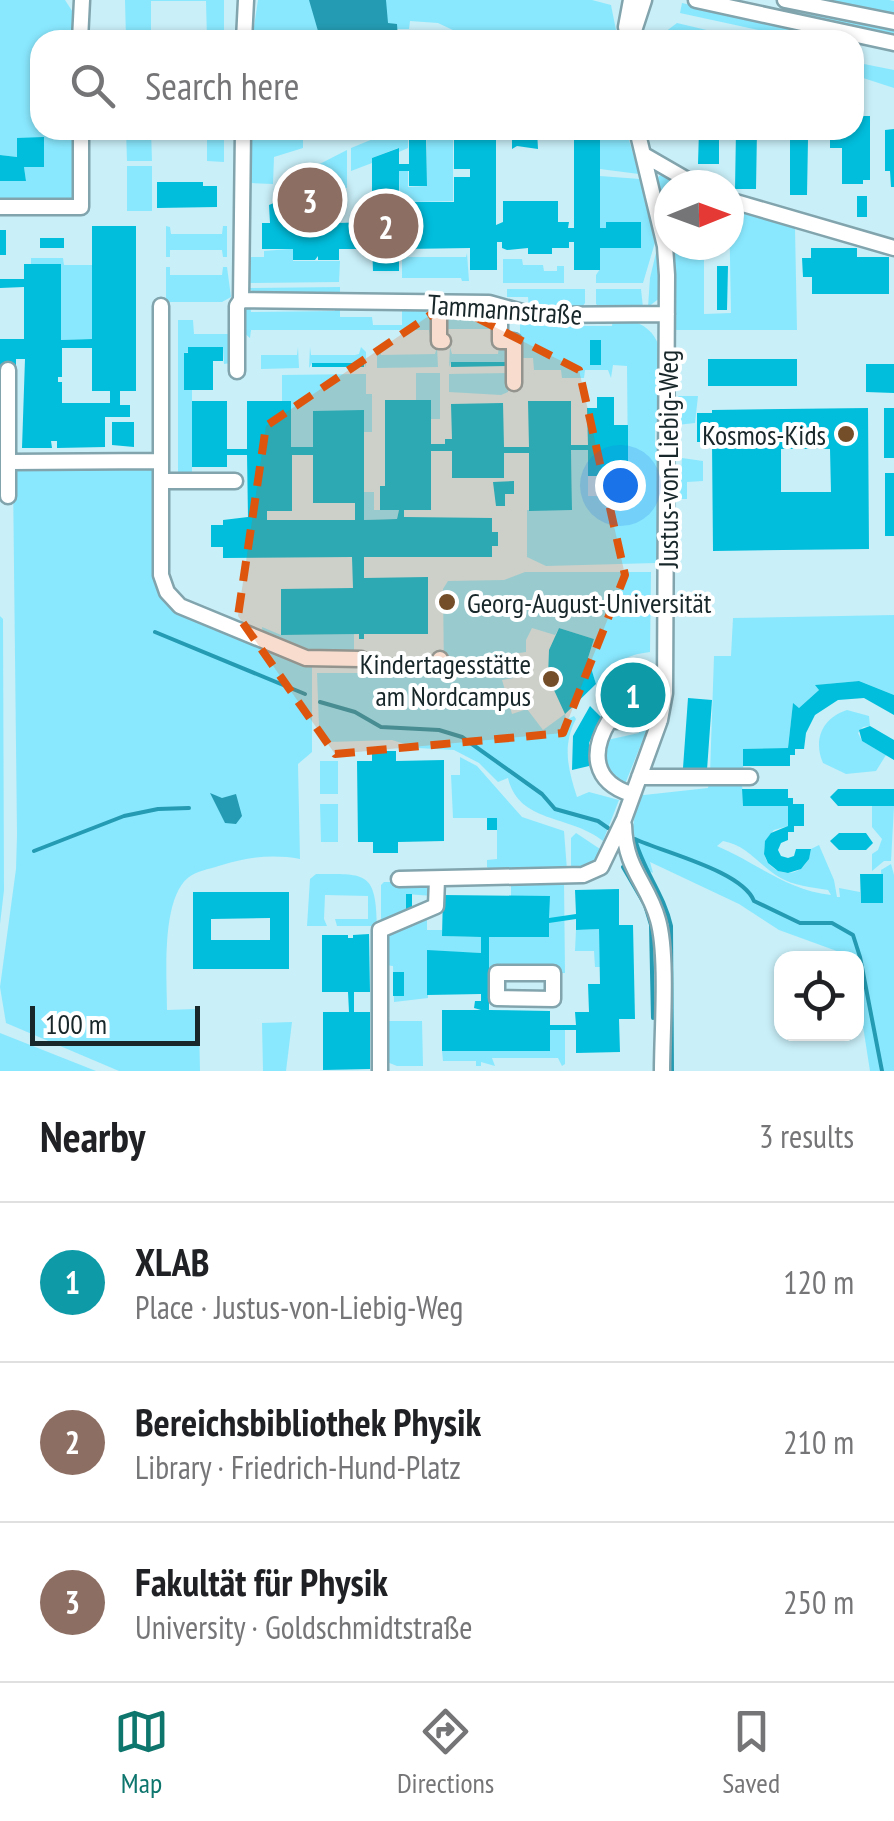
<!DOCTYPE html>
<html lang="en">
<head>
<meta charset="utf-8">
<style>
  :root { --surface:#fff; --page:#f2f2f2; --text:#202124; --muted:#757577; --line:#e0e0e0; --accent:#0f766e }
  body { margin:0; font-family:"PT Sans Narrow",sans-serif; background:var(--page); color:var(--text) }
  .controls { position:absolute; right:30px; bottom:30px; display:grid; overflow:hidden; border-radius:20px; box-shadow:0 2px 8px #0004 }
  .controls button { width:90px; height:90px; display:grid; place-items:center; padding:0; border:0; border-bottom:2px solid var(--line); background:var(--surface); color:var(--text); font:50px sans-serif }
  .compass { position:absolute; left:654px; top:170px; width:90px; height:90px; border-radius:50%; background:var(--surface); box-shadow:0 2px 8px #0004; rotate:89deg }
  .scale { position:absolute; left:30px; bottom:25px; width:170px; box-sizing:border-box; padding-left:10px; border:5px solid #18272a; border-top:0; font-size:28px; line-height:35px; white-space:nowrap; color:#18272a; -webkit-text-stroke:8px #fff; paint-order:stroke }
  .you { position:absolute; left:620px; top:485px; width:35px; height:35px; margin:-25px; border:8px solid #fff; border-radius:50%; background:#1a73e8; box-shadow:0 0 0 15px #1a73e833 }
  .badge { display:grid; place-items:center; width:65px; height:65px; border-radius:50%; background:var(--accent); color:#fff; font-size:32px; font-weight:700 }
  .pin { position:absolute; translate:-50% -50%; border:5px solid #fff; box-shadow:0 2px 10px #0006 }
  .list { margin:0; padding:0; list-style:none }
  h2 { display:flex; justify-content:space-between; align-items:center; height:130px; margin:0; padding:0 40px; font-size:42px }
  h2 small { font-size:32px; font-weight:400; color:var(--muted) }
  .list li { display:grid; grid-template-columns:65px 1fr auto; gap:30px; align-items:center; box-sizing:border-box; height:160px; padding:0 40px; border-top:2px solid var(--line) }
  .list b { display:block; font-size:38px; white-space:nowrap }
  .list p { margin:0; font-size:32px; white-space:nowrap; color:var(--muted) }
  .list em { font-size:32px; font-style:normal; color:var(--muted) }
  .icon { flex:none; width:55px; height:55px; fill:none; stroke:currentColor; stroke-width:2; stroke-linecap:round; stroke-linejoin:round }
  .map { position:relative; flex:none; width:894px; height:1071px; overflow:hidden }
  .search { position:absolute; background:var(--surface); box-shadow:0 2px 8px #0004; left:30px; right:30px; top:30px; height:110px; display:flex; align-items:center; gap:25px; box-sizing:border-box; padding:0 35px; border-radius:30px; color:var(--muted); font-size:38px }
  .sheet { height:610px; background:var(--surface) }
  nav { display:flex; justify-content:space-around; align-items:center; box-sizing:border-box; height:140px; border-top:2px solid var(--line); background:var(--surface); font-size:28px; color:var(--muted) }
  nav a { display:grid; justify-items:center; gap:5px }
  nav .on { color:var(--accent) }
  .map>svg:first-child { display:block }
</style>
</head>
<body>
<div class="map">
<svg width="894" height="1071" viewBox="0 0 894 1071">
  <rect width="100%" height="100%" fill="#c9eff8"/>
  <!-- green -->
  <path fill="#89e8fe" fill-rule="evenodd" d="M0,0H65L76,17V40H40V130H76V201L0,204V181H26L24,167L44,166V138H17V157L0,155Z
    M125,0H224V40H207L206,1H151V40H126Z
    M258,0H592L611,5L618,40H474L438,23L410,21L409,29H397V25L369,30L368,40H252Z
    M722,0L894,28V37Z
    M821,0H889L894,1V15Z
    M682,3L849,40H804L680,13Z
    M677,23L749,40H699L665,32Z
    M854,62L894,70V88L854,75Z
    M126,130H151L152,161H127Z
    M207,130H224V162L207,161Z
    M251,130H303V148L274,157L273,184L251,183Z
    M395,130H421L408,135V148L399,152L398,148L372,158V163L351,171V148Z
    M427,130H469V135L453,134V201L405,202L404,224H400L399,171H408V187L427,186Z
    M600,130H626L639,174L600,169Z
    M347,150V188L341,189V196L339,177L307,190L300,174Z
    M127,166H152V211H127Z
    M666,174L684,185H669V235L656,182L659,176Z
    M600,176L640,179L656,239L643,283H596V275L600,269V242L607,248L641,247V222H606V228H600Z
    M729,207L795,228L797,330H673L670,245H704V314L731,313Z
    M166,226L170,227L171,234H222L223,226H227V257H223L222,250H170V257H166Z
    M659,240L661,297L648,307L650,278Z
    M289,249H293V261H340L339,282L250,283L249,257H264V251Z
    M467,253L469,281H462L461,278H402V257H466Z
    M31,258H63L64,265H92V339L60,340L61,265L31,264Z
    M503,259H522L523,265H543L544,271H557V266H564V283H503Z
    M166,267H170V275H222L223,267H227L231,297L222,302H166Z
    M340,287V294H255L249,288Z
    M507,289H585V303L581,309L529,310L528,297H507Z
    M596,289H641L643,308L601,309L596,304Z
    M250,304L251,312L335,311L336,304H340V317H372L373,325H402V308H433V337L430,336L429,330H251L250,338L244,333L243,307Z
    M493,307L494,329H446L445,308Z
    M538,319L539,326H569L570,321L581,320L582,326H612L613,319C677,319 661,378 662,425L655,426V445L662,442L663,558L656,563L546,566L527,557V510H572L571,450H588V496H605V476L628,475L627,366L613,365L611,378L608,370H585L584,378H562L561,370H534L533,358H520V320Z
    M178,320H193L194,334H231V363L224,364L223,347L184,353L192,390V476H178Z
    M499,346L507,351L508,366L505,362H451L449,367L450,347L452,354H498Z
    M298,347L299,368L261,369V355H297Z
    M310,347L311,355H355L359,354L361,347L366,352V367L364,363H312L309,368Z
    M380,347L381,355L435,354L437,347L438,367L377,368V348Z
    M416,373H440V419H431L416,400Z
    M508,373V392L501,395L449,392V374Z
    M360,374H366V394H372V432H364L363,411H314L313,447H291V401H282V375Z
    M678,396H698L695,423L677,425Z
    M682,458L703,461V481L687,482V499H680Z
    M18,467L157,468L158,586L172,608L312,667V752L298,764L300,859C273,854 248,857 222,865C213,868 201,870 192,875C160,893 167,977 167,1010L195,1009L199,1023L200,1071H119L6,1023L0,987L16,869L17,835L13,477Z
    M364,492H374V510H399L397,519L364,520Z
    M525,572H651L650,652C624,655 612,664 596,684L588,658L594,639L559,628L555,635L532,628L526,640V652L512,654L513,678L502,680L512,714L527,709L543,730L565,714L566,720L574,716L576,719C562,746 568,769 577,797L589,792L619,800L603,841C569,814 519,824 508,778L498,782L479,763L454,750L418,748L392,740L329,742L319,727L317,673H386L392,677L396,673L444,672L443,589L448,581L504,580Z
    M894,615V695L859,681L816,685L819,690L799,708L793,704L788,748L744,749L743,773L710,774L714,656H731L733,618Z
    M0,616L3,619L4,890L0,924Z
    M262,627L281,635L354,634V650L306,654L263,635Z
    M847,710L869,716L870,726L863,727L858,733L862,741L886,755L876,771L846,774L823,763C813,740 822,718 847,710Z
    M648,727L623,789L605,767L607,740L639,733V729Z
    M460,757L477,766L522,817L564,831L567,870H490L487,867V860L497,859V818H453L451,775H460Z
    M320,761H338V794H320Z
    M742,781L743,806H788V826L774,830C740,865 804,896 811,849L819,845L834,880L837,897H840L839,888L860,892L861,903H882L881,870L891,864L894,875V1071H870L857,988L856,958L779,930L739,904L650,862L653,873L640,867L632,834L638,792L644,795L708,788L709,782ZM723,841C749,846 757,864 779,877C794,886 811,887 828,890L831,895C786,890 757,863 717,846Z
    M320,804H338V842H321Z
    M872,806H894L891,861H884L872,871V854L878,850L882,839L872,827Z
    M576,833L603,851C596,867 587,869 571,870V838Z
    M316,874C366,874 376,871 377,926H337L335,919H368V896L325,895L324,919L327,926H307L310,879Z
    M511,881H564L565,973H489V937L549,936V896H511Z
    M384,882H428L432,885L433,896L406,894V908L410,909V913L381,924V885Z
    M422,920H427V930H442L443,936L481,937V953L428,951V998L394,1002L393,966L385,965L387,934Z
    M599,929L600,967H595L594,951H575L576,930Z
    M385,1021H422L423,1066H397L387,1062Z
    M292,1022L286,1071H263L262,1023Z
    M550,1030H565V1064L562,1066L558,1058H492L495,1066L481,1062V1066H476V1061H443L442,1051H549Z
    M0,1033L96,1071H0Z"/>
  <!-- water -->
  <path fill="#249bb2" d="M309,0H386L388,23L397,24L398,40H368V30L339,34L318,31Z
    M210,793L222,798L236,794L242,816L236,824L225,823Z"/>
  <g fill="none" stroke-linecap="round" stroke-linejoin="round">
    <!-- stream -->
    <path stroke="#249bb2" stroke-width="4" d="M155,632L305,694
      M320,702L355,712L381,727L439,730L462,737L542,794L555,809L598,821L608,828
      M635,839C665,853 742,871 754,901L800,923H832L853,935L860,957L882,1071
      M635,839C643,870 664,894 671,926L672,1071
      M34,851L124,816L158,809L189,808
      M623,867L645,905L651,925L653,1018"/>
  </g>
  <!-- building -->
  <path fill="#00bedc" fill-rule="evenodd" d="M854,116H870V180H863V184H842V148H830V139H808L807,195H790V130H854Z
    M894,129V187H891L890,171H885V130Z
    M422,130H426L427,186H409V171H399V225H405V202H454V177H470V169H454V134L470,136V130H537L538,149L517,146L512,149V140H502V134H496V225L503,222V201H558V222H569L568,228H574V130H600V228H606V222H641V248H600V270H574V242H569V248H552V254H528V248L507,250L502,248V242H497V270H470V248L405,249V242H399V271H373L372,242H367V249H339V260H318V256L315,260H293V249H262V223H270L269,205L298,193L301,196V192L339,176V223L367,222V229H372V158L399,148V164H409V135Z
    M699,130H719V164H698Z
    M736,130H757L756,189H735Z
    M44,137V167H24L26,181H0V155L17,157V138Z
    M157,182H203V186H217V207L157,208Z
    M857,196H867V217H857Z
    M92,226H136V391H120V405H130V417H105V447L57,448V441H51L52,448H22L25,359H16V370H0V339H24V287L0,288V279H24V264H61V340L92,339ZM62,348H92V391H110V403H62V382H58V377H62Z
    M0,230H6V255H0Z
    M40,238H64V248H40Z
    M811,248H857V257H889V294H812V277H803L802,258H811Z
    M717,266H728L727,310H717Z
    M590,340H601V365H590Z
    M188,347H223V361H213V390H184V353H188Z
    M708,359H797V386H708Z
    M451,362H506V366L451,367Z
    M312,363H364V367H312Z
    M866,364H894V393L866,392Z
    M597,397H614V425H628V476H588V450H571L572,510L529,511V453H504V478H452V451H431V510H404V517L492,518V532H498V546H492V557H364V578L428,577V634H364V639H359V634L281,635V589L353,588L352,557L223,558V547H211V525H223V520L248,517L247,455H227V467H192V401H227V449H247V401H291V447H313V411L364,410V520L397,519L399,510H380V486H385V400H431V444H445V439H452L451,404L503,403L504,447H529L528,401H571V445H588L587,408H597ZM292,455H313V503H355V520H267V511H292Z
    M868,408L869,549L713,551L712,442H697V413H712V410ZM781,449H830L831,492H781Z
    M884,408H894V458H884Z
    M112,422H134V447L112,445Z
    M885,473H894V536H885Z
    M514,481V494H505V506H496L493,482Z
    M559,628L594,639L588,658L596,684L565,714L548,677L549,650Z
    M612,673H654L655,717H612Z
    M859,681L894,695V715L864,698L838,700L815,715L806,733L804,749H795V755H790V766H743V749L788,748L793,703L799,708L819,690L815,685Z
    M688,698L712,700L707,770L683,768Z
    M590,706L601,717L589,743V766L572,770L573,736Z
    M870,726L894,740V760L862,741L859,730Z
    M372,751H396V761L444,760V841L398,842V853H373V842H358L357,761H372Z
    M742,789H788V798H793V804H804V826H794V832H788V840L781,843L778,850L781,856L788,858L794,856L796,849H811L809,859L801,869L788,873L778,871L768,863L764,854L765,841L771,833L788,826V806H743Z
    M838,789H894V806H838L830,797Z
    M487,818H497V830H487Z
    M839,833H866L873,843L866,850H839L830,841Z
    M860,874H883V903H861Z
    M619,889V925H633L635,1019H619L620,1052L576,1053V1030H550V1051H442V1010H481L474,1008L475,1001H481V994L427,995V950L481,953V937L442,936L443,895L550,896L549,918L576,914L575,890ZM576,919V930L599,929L600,984H588L589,1012H575L576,1025H550V1011L489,1010V989H497V984H489V937H549V923Z
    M193,892H289V969H193ZM270,918V940H211V919Z
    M406,894H412V909H406Z
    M369,934L370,992H354V1012H370V1069L323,1070V1012H349L348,992H322V935H348V938H353V935Z
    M393,972H404V996H393Z"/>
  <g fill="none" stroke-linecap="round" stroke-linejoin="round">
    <defs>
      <path id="minor" d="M696,0L894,43
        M785,0L894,22
        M629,39L626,27L631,0
        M80,40L82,0
        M244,40L246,0
        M631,40L644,0
        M644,155L696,185
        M729,200L894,248
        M0,207H81V130
        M241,300L489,303L533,315L667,314
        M241,300L243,130
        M439,303V341H443
        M161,306V575L167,592L180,606L306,658L361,659L372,665L390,667L440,666V659
        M500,306V341H514V383
        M237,371V306L241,300
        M8,462V370
        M161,481H235
        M8,496V462L161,461
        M639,777H750
        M631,794C593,782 590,752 609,721L660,720
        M624,825C625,870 648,883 658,920C668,955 662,1032 662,1071
        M399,879L583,875L601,867L624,819L660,720L665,693L667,275L665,246L637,130
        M497,973H553V999L497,998Z
        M380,1071V930L436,906L437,879"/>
    </defs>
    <!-- minor casing -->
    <use href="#minor" stroke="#81a4ad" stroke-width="19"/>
    <!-- minor -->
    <use href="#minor" stroke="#fff" stroke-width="14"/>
  </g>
  <!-- marked area -->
  <path fill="#de560e" fill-opacity="0.2" stroke="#de560e" stroke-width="8" stroke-dasharray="20 12" stroke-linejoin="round" d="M448,303L579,370L625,575L563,733L335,754L238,616L266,426Z"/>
  <!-- markers -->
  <g fill="#734e29" stroke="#fff" stroke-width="4">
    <circle cx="846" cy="434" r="10"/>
    <circle cx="447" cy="602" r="10"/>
    <circle cx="551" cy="679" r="10"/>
  </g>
  <g text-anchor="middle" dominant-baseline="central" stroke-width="8" stroke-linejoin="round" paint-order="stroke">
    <!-- street labels -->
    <g font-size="28" fill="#18272a" stroke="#fff">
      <text transform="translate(505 309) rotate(4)">Tammannstraße</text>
      <text transform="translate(667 459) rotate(-90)">Justus-von-Liebig-Weg</text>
    </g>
    <!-- poi labels -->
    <g font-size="28" fill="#18272a" stroke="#fff" text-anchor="end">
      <text x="826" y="434">Kosmos-Kids</text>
      <text x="467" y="602" text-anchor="start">Georg-August-Universität</text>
      <text x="531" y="663">Kindertagesstätte<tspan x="531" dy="32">am Nordcampus</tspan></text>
    </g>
  </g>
</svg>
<div class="controls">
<button><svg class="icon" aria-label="locate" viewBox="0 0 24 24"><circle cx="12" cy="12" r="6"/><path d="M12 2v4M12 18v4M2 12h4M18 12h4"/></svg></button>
</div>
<svg class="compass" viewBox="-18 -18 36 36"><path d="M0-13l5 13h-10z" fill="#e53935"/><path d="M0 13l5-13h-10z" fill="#757577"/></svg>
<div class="scale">100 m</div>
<div class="you"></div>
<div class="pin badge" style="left:633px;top:695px;background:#0f9aa8">1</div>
<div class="pin badge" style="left:386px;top:226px;background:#8d6e63">2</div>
<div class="pin badge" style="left:310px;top:200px;background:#8d6e63">3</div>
<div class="search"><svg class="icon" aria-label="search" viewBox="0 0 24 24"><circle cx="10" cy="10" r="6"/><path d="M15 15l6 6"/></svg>Search here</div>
</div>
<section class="sheet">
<h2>Nearby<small>3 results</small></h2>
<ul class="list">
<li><span class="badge" style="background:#0f9aa8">1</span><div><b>XLAB</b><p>Place · Justus-von-Liebig-Weg</p></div><em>120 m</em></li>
<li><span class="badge" style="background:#8d6e63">2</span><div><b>Bereichsbibliothek Physik</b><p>Library · Friedrich-Hund-Platz</p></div><em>210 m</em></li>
<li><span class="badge" style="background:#8d6e63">3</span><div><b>Fakultät für Physik</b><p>University · Goldschmidtstraße</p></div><em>250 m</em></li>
</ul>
</section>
<nav>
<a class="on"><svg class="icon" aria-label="map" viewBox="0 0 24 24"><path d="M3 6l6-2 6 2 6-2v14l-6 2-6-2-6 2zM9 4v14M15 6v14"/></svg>Map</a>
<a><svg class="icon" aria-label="directions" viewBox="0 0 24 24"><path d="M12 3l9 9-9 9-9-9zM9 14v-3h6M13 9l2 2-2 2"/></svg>Directions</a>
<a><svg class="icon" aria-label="saved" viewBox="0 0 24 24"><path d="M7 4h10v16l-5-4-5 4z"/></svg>Saved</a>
</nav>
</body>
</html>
